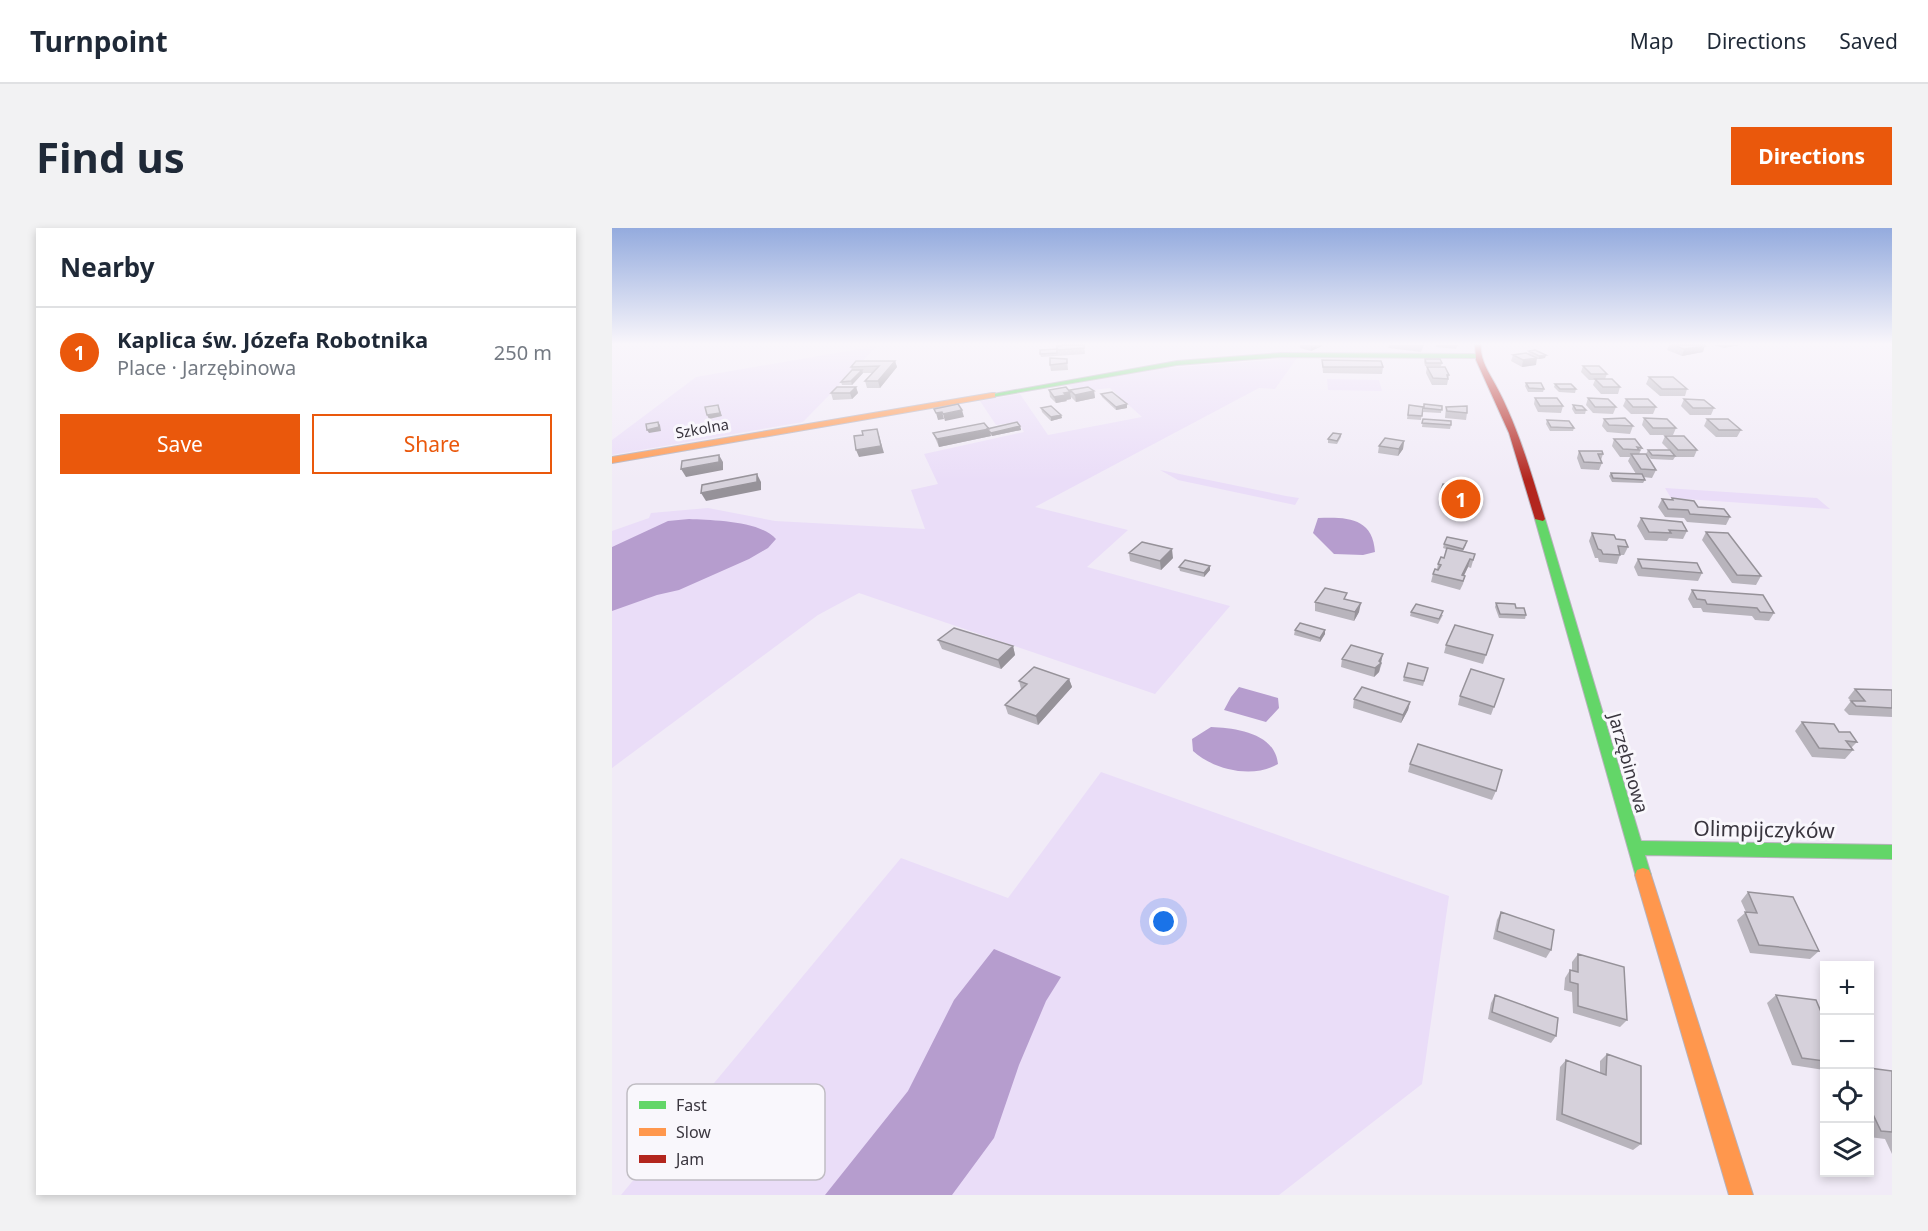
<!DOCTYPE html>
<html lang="en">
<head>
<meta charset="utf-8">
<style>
  :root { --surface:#fff; --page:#f2f2f3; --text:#1f2937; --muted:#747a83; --line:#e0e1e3; --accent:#ea580c }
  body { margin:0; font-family:"Noto Sans",sans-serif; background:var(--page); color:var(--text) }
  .controls { position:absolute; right:18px; bottom:18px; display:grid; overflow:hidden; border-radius:0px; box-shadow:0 3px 9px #0003 }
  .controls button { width:54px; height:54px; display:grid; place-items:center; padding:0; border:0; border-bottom:2px solid var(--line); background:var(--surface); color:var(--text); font:30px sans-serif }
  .you { position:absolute; left:552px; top:694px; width:21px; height:21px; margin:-15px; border:4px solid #fff; border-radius:50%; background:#1a73e8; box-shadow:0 0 0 9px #1a73e833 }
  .badge { display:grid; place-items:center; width:39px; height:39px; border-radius:50%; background:var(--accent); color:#fff; font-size:20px; font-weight:700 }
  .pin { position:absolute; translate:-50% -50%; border:3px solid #fff; box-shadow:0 2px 6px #0006 }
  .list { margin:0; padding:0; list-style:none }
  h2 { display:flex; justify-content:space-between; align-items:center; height:78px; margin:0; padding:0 24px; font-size:26px }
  h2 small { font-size:20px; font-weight:400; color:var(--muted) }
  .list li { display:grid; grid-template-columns:39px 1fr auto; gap:18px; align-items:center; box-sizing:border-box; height:90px; padding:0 24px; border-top:2px solid var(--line) }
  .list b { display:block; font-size:22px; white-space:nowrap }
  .list p { margin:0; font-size:20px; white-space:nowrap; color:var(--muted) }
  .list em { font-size:20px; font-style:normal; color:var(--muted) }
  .actions { display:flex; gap:12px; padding:18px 24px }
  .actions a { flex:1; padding:14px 0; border:2px solid var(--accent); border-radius:0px; text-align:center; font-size:21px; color:var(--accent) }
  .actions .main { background:var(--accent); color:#fff }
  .icon { flex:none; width:33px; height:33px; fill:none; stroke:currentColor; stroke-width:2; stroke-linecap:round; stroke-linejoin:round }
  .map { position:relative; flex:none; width:1280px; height:967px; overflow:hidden; border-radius:0px }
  header { display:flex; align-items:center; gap:36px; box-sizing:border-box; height:84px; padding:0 30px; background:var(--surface); border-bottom:2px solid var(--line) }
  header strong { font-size:28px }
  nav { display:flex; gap:33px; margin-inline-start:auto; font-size:21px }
  .intro { display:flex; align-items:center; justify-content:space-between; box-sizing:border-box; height:144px; padding:0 36px }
  h1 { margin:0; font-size:42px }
  .button { padding:15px 27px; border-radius:0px; background:var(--accent); color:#fff; font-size:21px; font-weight:700 }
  main { display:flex; gap:36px; padding:0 36px }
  aside { flex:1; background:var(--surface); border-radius:0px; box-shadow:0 3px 9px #0003 }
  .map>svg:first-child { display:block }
</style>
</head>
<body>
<header>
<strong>Turnpoint</strong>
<nav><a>Map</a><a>Directions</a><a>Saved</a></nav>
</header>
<div class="intro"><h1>Find us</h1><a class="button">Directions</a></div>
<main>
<aside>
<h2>Nearby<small></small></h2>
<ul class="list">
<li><span class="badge">1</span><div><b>Kaplica św. Józefa Robotnika</b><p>Place · Jarzębinowa</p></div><em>250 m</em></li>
</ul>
<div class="actions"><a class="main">Save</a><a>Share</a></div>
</aside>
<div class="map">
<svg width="1280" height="967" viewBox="0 0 1280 967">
  <rect width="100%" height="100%" fill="#f1ebf7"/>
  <!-- green -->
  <path fill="#eaddf8" d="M265,118L191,194L0,227V212L84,149Z
    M685,130L663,161L647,160L423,279L516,302L475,339L618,378L543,466L247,365L206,387L0,540V303L37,290L39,285L96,280L163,293L313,301L299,262L326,256L312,226L412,204L406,194L384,197L368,173L408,166L436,207L530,189L498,160L465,164L456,157L553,140Z
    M715,151L767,152L770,163L716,162Z
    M548,242L674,268L687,270L683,277L566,252Z
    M1053,260L1205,270L1218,281L1059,270Z
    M489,544L837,668L810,856L667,967H9L289,630L396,670Z"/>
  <!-- water -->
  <path fill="#b69dce" d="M706,290C734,289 761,289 763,324L751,327L722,326L701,305Z
    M77,291C100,292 149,293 164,311L156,320L137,331L67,362L45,367L0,383V319L56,293Z
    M627,459L666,470L667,480L654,494L612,482L619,469Z
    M599,499C624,500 663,505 666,536C641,551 602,542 581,523L580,511Z
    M382,721L449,749L434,773L407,837L382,910L340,967H213L296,863L342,772Z"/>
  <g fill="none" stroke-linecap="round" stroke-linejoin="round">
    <defs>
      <path id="fast" d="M669,125L864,126L867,128L864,130L669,129L565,137L380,169L376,167L565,133Z
        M928,288L933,291L1029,613L1280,617V631L1033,627L1039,647L1037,652L1031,654L1025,652L923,291Z"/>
      <path id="slow" d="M380,165H383V169L0,235V229Z
        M1031,640L1037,642L1039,647L1141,967H1117L1023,647L1025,642Z"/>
      <path id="jam" d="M863,117H869C868,132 876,143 883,156C906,198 919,245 933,291L931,293L923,291L897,205L864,132Z"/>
    </defs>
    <!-- fast casing -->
    <use href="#fast" stroke="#b7b2bc" stroke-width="2"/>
    <!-- slow casing -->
    <use href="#slow" stroke="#b7b2bc" stroke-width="2"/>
    <!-- jam casing -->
    <use href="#jam" stroke="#b7b2bc" stroke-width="2"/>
    <!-- fast -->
    <use href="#fast" fill="#63d668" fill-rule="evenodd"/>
    <!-- slow -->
    <use href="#slow" fill="#ff974d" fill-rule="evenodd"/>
    <!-- jam -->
    <use href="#jam" fill="#b3261e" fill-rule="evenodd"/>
  </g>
  <!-- wall -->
  <path fill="#b8b4bc" d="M472,117L473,126L429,129L428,126L445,121Z
    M688,117H710V118L699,123L688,120Z
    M777,117H812L809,124L776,120Z
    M824,117H846L844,121L824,119Z
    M1057,117H1092L1091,124L1070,128L1055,122Z
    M1102,117H1127L1111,120Z
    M917,123L934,127L933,130L927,131L918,127L924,137L910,139L899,133L901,127L916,126Z
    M455,131L456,142L439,143L438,137Z
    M813,131L830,135L829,138H813L812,134Z
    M710,132L771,139L770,146L711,145Z
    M283,133L285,139L268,160H255L253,153L261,145H251L240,157H230L229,154L240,142L239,139Z
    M971,138L995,146L993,151L1008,159L1006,166H989L981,157L983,152H977L969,144Z
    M815,139L837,147L835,157H820L814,145Z
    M1037,149L1075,161L1073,168H1048L1034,156Z
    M914,155L932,161L931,164H916L913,158Z
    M943,156L964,161L963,165L947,164L942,159Z
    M244,159L246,165L240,171L221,172L219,165Z
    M437,162L458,164V162L482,163L483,170L464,174L459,169V171L454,172L455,173L444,175L438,169Z
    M489,166L515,180L504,182L490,169Z
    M923,170L951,178L949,185L926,184L922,176Z
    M976,170L1004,179L1001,186L981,185L974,177Z
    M1014,171L1044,179L1041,186H1019L1011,178Z
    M1072,171L1102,180L1099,187H1078L1069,178Z
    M797,177L811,179L809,192L795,191Z
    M961,177L974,182L973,186H963L960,181Z
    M830,178L829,185L811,184L812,180Z
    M834,179L855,185L854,192L833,190Z
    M429,180L449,187L450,190L439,193L430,184Z
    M1032,190L1064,200L1061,207H1038L1030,197Z
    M811,191L839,197L838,201L810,199Z
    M992,191L1021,198L1018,206L995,204L990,198Z
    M1095,191L1129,202L1125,209H1104L1092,198Z
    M935,192L962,200L961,203H938L934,196Z
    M408,198L409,202L380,208L378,206L379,208L327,219L321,205Z
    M729,206V209L725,216L716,215V211Z
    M1053,208L1085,222L1082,229H1063L1061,232L1039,231L1034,226L1036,222H1057L1050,215Z
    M1002,211L1030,220L1027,226L1044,242L1040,250L1031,249L1033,252L1031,255L1000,254L997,248L999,245L1024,246L1016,233L1018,229H1008L1000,218Z
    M792,213L791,221L786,228L766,225L767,218Z
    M967,223L991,226L989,232L990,235L987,242L969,241L965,230Z
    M866,261L862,275H842L843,272L827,270L829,262Z
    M1060,270L1086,279L1118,289L1114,297L1075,294L1072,290L1053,289L1046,279L1050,271L1059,272Z
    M1029,290L1075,303L1071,311L1057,310L1055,313L1033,312L1025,298Z
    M1094,304L1149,348L1144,357L1120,355L1090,312Z
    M980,305L1004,311L1016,319L1012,327H1008L1005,336L987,334L986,330H983L977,313Z
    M832,316L854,317L851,323L863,326L859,340L856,339L852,348H853L851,356L848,362L819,354L821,346L825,341L826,336L832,330L834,321L831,320Z
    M517,325L561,330L549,342L518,333Z
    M1026,331L1090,345L1086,353L1026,348L1022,339Z
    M567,339L598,342L592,349L568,343Z
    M1080,362L1151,367L1162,385L1157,393L1143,392L1140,388L1091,384L1089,380H1081L1076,371Z
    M734,372L747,384L742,393L703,383V374Z
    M884,375L904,380L914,387L913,391L887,390L883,379Z
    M799,384L831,387L826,396L798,388Z
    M683,402L713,406L708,414L682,407Z
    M326,412L401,418L403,427L389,441L330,421Z
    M878,415L871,436L832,425L834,417Z
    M730,431L770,435L767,444L762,449L729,439Z
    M816,440L811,458L791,453L792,449Z
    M457,451L460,459L426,497L396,486L393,477L409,461L407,453Z
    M892,451L879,487L846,477L848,468Z
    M1243,461L1280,462V489L1237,487L1232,482L1239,473L1236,470Z
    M742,471L798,474L796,482L789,495L741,480Z
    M1190,494L1227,504L1245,514L1239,520L1241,522L1233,531L1200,529L1183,503Z
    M798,536L884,563L880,572L796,544Z
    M1136,664L1207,723L1198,731L1138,725L1125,692L1134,684L1129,673Z
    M889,684L939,722L934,730L881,711L885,692Z
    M966,726L1015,792L1008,799L961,785L960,764L952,762L953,750L958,742L960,743V734Z
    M883,767L944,808L939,815L876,791L879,775Z
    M1164,767L1212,791V842L1180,837L1155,775Z
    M995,826L1029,916L1021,922L944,892L948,839L954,832L988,845V833Z
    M1257,840L1280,843V926L1273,911L1257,909Z"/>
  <!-- shaded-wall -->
  <path fill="#969299" d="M699,117H710V118L699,123Z
    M1112,117H1127L1111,120Z
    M1093,118L1091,124L1070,128L1072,121Z
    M934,127L933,130L927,131V128Z
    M925,130L924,137L910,139L911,132Z
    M283,133L285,139L268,160L266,153Z
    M250,142L251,145L240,157L239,153Z
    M244,159L246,165L240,171L238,165Z
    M482,163L483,170L464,174L463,167Z
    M458,164L459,171L454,172L455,173L444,175L442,169Z
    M515,176V180L504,182V179Z
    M106,177L110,188L97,191L95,187Z
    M350,182L352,189L333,193L331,186Z
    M330,184L332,191L326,192L324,185Z
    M449,187L450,190L439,193V189Z
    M46,194L48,197L49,203L37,205L35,202Z
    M408,198L409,202L380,208L379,205Z
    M265,201L272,225L247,229L244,222Z
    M377,201L379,208L327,219L325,211Z
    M792,213L791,221L786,228L787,221Z
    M107,227L111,234V242L74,249L69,241Z
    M145,246L149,254V262L94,273L89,265Z
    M560,321L561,330L549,342L548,333Z
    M858,331L856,339L849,353L850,347Z
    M598,338V342L592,349V345Z
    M749,375L747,384L742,393L743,384Z
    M713,402V406L708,414V410Z
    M401,418L403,427L389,441L386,432Z
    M771,426L767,444L762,449L763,440Z
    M457,451L460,459L426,497L424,488Z
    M798,474L796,482L789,495L791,487Z"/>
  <!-- building -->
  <path fill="#d6d1db" stroke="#969299" stroke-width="1.5" d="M454,117H472V120L445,122V118Z
    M1060,117H1092L1093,118L1072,121Z
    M445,121V125L428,126V122Z
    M923,122L934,127L927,128L917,123Z
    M914,125L925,130L911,132L901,127Z
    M438,130L455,131V135L438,137Z
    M813,131H828L830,135H814Z
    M710,132L769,133L771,139H711Z
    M244,133H283L266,153H253L267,138L239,139Z
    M971,138H987L995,146H979Z
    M815,139H833L837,147H835L836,151L821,150Z
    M240,142H250L239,153L229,154Z
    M1037,149H1061L1075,161H1050Z
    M983,151H1000L1008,159H991Z
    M914,155H929L932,161L917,160Z
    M943,156H959L964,161H948Z
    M225,159H244L238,165H219Z
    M454,159L458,164L452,165L454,167L442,169L437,162Z
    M476,159L482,163L463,167L458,162Z
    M500,164L515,176L504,179L489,166Z
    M923,170H945L951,178H928Z
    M976,170L996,171L1004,179H983Z
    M1014,171H1036L1044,179H1021Z
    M1072,171L1092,172L1102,180H1081Z
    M346,176L350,182L331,186L330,184L324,185L322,181Z
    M812,176L830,178V182L812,180Z
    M106,177L108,185L95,187L93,179Z
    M797,177L811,179L810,188L796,187Z
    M961,177L970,178L974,182H964Z
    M439,178L449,187L439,189L429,180Z
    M855,178V185L835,183L834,179Z
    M1013,190L1021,198L997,197L992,191Z
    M1032,190L1055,191L1064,200H1041Z
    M811,191L839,193V197L810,195Z
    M1095,191H1116L1129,202H1107Z
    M935,192L957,193L962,200L939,199Z
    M46,194L47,199L35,202L34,196Z
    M405,194L408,198L379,205L375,201Z
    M372,195L377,201L325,211L321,205Z
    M265,201L269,218L244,222L242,208L251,207L250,203Z
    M721,205L729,206L725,213L716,211Z
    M1053,208H1072L1085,222H1066Z
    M773,210L792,213L787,221L767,218Z
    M1002,211H1023L1030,220L1025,219L1027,222L1011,221Z
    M1036,222H1058L1063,228L1040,227Z
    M967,223H990L991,226H986L990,235L972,234Z
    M1019,226H1034L1044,242L1029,241Z
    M107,227V234L69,241L70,233Z
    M999,245L1030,246L1033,252L1001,250Z
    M145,246V254L89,265L90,257Z
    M831,256L847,258L848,256L861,258L860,260L866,261L864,267H844L845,264L829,262Z
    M1060,270L1082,273L1086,279L1112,281L1118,289L1078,286L1076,282L1056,281L1050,271L1061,272Z
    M1029,290L1070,294L1075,303L1057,302L1059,305L1037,304Z
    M1094,304L1116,305L1149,348L1125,347Z
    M980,305L1002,307L1004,311L1013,312L1016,319L1006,318L1008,327L991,326L989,322L986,321Z
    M835,309L855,313L851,321L832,316Z
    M530,314L560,321L548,333L517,325Z
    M835,320L863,326L861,332L858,331L850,347L853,348L851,353L821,346L823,341L826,342L829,337L826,336L829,329L832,330Z
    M1026,331L1085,335L1090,345L1030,340Z
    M573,332L598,338L592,345L567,339Z
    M713,360L735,365L732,371L749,375L743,384L703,374Z
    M1080,362L1151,367L1162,385L1148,384L1145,380L1095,376L1093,372L1085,371Z
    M884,375L903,376L904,380H912L914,387L888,386Z
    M804,376L831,383L827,391L799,384Z
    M688,395L713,402L708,410L683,402Z
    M843,397L881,407L874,427L834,417Z
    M342,400L401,418L386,432L326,412Z
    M739,417L771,426L767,433L769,435L763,440L730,431Z
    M796,435L816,440L812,453L792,449Z
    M422,439L457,451L424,488L393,477L415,456L407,453Z
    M859,441L892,451L882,479L848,468Z
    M750,459L798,474L791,487L742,471Z
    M1243,461L1280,462V480L1244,478L1239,473H1253Z
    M1190,494L1222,496L1227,504H1238L1245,514L1234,513L1241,522L1207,520Z
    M806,516L890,542L884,563L798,536Z
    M1136,664L1181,669L1207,723L1147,717L1133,684L1145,685Z
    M889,684L942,702L939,722L885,703Z
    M966,726L1012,739L1015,792L966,778V756L958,754V742L966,744Z
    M883,767L946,790L944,808L880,784Z
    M1164,767L1204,772L1212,791V833L1190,830Z
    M995,826L1029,838V916L950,886L954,832L994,847Z
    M1257,840L1280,843V904L1269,903L1257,878Z"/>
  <!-- sky -->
  <linearGradient id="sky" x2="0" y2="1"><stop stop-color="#94abde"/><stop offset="0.46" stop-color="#f9f6fb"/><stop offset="1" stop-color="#f9f6fb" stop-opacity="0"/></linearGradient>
  <rect width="1280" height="252" fill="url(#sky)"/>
  <g text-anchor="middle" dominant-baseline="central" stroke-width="6" stroke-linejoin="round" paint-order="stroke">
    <!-- far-street labels -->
    <g font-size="15" fill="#3a363f" stroke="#f9f7fc">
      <text transform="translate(90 200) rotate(-10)">Szkolna</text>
    </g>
    <!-- street labels -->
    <g font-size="18" fill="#3a363f" stroke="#f9f7fc">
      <text transform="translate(1017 535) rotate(74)">Jarzębinowa</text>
    </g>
    <!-- near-street labels -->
    <g font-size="21" fill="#3a363f" stroke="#f9f7fc">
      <text transform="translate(1152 601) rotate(1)">Olimpijczyków</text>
    </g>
  </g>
  <!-- legend -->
  <rect x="15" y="856" width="198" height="96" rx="9" fill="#f9f7fc" stroke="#c0bdc3" stroke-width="1.5"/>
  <rect x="27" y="873" width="27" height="8" fill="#63d668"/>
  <rect x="27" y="900" width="27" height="8" fill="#ff974d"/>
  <rect x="27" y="927" width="27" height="8" fill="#b3261e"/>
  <g font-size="16" fill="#3a363f">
    <text x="64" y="883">Fast</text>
    <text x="64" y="910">Slow</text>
    <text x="64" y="937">Jam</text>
  </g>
</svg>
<div class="controls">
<button>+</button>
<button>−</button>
<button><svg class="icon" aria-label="locate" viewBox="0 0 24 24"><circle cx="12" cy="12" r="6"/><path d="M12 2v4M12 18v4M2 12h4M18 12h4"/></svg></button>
<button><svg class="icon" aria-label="layers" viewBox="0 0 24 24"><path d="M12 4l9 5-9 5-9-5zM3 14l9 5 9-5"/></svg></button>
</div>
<div class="you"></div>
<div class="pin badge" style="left:849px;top:271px">1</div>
</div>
</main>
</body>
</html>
